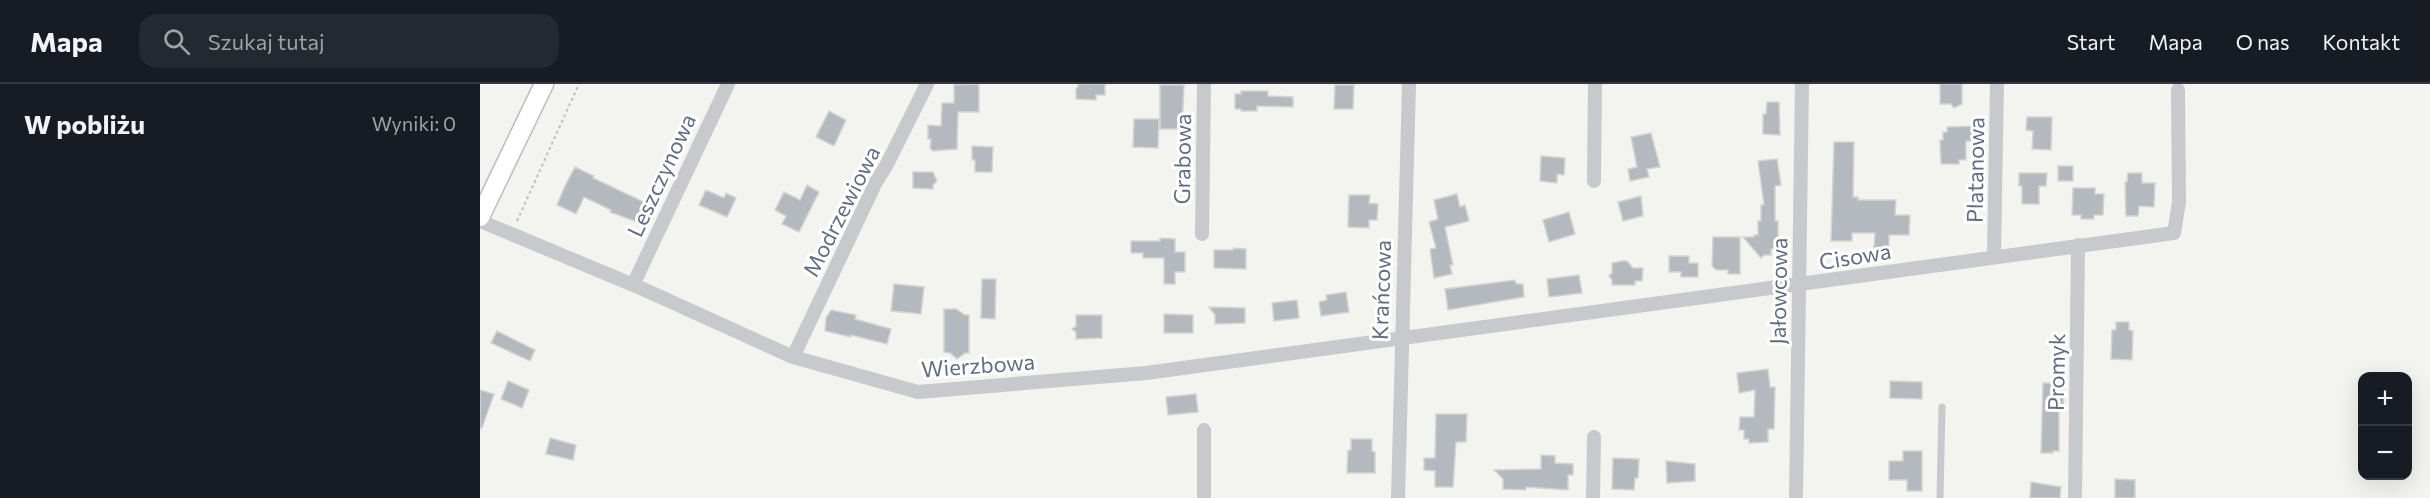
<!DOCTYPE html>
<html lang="pl">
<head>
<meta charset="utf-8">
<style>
  :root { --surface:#171b24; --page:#242831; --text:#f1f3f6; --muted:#9ea1a6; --line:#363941 }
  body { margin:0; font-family:Commissioner,sans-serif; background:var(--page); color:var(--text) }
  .controls { position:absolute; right:18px; bottom:18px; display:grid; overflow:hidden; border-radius:12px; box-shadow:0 6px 24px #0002 }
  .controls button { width:54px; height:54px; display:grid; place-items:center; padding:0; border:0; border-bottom:2px solid var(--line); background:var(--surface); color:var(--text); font:30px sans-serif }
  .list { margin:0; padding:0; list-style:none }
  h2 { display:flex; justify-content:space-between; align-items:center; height:78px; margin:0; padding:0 24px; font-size:26px }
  h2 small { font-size:20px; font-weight:400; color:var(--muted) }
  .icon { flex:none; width:33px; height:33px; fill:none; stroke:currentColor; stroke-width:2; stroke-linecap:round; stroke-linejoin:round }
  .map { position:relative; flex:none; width:1950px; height:414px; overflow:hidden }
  header { display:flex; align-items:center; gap:36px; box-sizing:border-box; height:84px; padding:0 30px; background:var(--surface); border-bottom:2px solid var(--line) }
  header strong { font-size:28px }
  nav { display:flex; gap:33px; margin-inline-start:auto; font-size:21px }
  .search { width:420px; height:54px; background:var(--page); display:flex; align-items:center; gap:15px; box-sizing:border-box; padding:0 21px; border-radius:18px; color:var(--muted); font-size:22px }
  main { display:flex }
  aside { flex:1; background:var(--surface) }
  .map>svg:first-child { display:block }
</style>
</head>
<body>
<header>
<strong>Mapa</strong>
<div class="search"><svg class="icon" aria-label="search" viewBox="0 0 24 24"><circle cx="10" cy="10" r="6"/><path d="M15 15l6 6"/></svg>Szukaj tutaj</div>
<nav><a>Start</a><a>Mapa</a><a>O nas</a><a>Kontakt</a></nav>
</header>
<main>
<aside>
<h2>W pobliżu<small>Wyniki: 0</small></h2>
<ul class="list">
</ul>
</aside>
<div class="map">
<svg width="1950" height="414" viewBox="0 0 1950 414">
  <rect width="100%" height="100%" fill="#f3f4ef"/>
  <!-- building -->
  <path fill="#b4b9bf" stroke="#d4d5d2" stroke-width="1.5" d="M496,0L499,1V28H478L477,65L453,67L450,64L451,55H448V41L461,42L462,19H474V1Z
    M598,0H625V11H616V16L596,15V4H598Z
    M1460,0H1482V20L1474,24L1471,20H1460Z
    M680,1H704L702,45H680Z
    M855,1H874L873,25H854Z
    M761,7H788V12L813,13V23L777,22V27H761V25H755V10H761Z
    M1287,18H1299L1300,51L1283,50V30H1286Z
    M349,27L366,36L354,62L336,53Z
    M1547,33H1572L1571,66L1552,65L1553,47L1546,46Z
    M654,35H679L678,64L653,63Z
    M1493,42V57H1486V76H1479V80H1461L1460,56H1463V48H1467V43Z
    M1171,49L1180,83L1167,85L1169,93L1150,97L1148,85L1157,83L1151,53Z
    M1354,58H1374L1373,113H1378V116H1416L1415,131H1430L1429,151H1409V164H1394L1395,149H1372V157H1351Z
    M492,62L513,63L512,88H495V76H492Z
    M1061,72L1085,74L1084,91L1077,90V99L1060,97Z
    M1297,75L1301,101L1295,102V137H1298V158L1295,157V165H1291V171H1284L1281,174L1263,153H1274V151H1278V137H1281V121H1284L1278,77Z
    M1578,82H1593V97H1578Z
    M95,83L114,92L113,94L166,119L157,138L130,128L131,126L104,113L96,130L77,121L85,102Z
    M433,88H453L457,97L453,101V105L433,104Z
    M1539,89H1567L1566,102H1559V120H1542V102H1539Z
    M1648,89H1662V99H1675L1674,123L1659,122L1658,132H1646L1645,98H1647Z
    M327,101L339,108L319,148L302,140L306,132L295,126L304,108L320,116Z
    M1593,104H1615V110H1624L1623,131H1614V135H1601V131H1592Z
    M226,106L244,114L246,109L256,114L247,133L219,121Z
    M977,110L980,123L985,121L989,137L965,143L973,181H970L972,190L954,194L950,165L956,164L949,138L958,135L954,116Z
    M869,111H890L889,119L898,120L897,136H889V144L868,143Z
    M1161,112L1163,132L1143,137L1138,118Z
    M1089,128L1095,150L1069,158L1063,136Z
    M1233,153H1260V190H1248V186H1236L1232,182Z
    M680,154L695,155V168H705V188H695V200H684V174H663V169H651V157H680Z
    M753,164L766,165V185L734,184V166H753Z
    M1189,172H1209V179H1218V193H1201V188H1189Z
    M1142,177H1147L1153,184H1163L1162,197H1155V201H1132V196L1129,192L1132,189V179Z
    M1099,191L1102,209L1069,213L1067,195Z
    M502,195H516L515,235L501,234Z
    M1035,196L1036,200H1043L1044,213L968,226L965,205Z
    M414,200L444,203L441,230L411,227Z
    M866,208L869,228L841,232L839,218L847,216L846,211Z
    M817,216L819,234L794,237L792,219Z
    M729,223L765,224V239L735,240V231Z
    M464,225H476L485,231H489V269H485L477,275L470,269L464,268Z
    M351,226L376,231L375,235L411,245L407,260L371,251V253L345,247L346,234Z
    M684,230L713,231V249H684Z
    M596,231H622V254L596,255V248L592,245L596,242Z
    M1636,238H1649V246L1653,247L1652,276L1631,275L1632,246H1636Z
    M17,247L55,266L50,277L11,259Z
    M1288,285L1290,303H1295L1294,345H1288V358L1269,359V355H1264V346H1259L1260,333H1274L1275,306L1259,309L1257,289Z
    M28,297L49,306L42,324L21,315Z
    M1410,297L1442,298V315L1410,314Z
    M1563,299H1581V306H1584L1583,327H1579V367H1573V369H1561Z
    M0,306L14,310L2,344H0Z
    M716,310L718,328L688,331L686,313Z
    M956,330H987L986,358H976L973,403H955V387L944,386V374H955Z
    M70,354L96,361L93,376L66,370Z
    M871,355H892V367L895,368V389H867L868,366H871Z
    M1423,367H1442V407H1427V396H1409V377H1423Z
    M1061,371L1075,372V379L1093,380V391H1088V406L1046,403V406L1023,405V395L1014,386L1061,385Z
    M1133,374L1159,375L1158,394H1155L1154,406L1132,405Z
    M1186,377L1215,380V397L1187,399Z
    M1635,395L1655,396V414H1635Z
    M1551,398L1581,403L1580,414H1550Z"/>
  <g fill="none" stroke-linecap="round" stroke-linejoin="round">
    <defs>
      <path id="secondary" d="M0,133L64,0"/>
    </defs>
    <!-- secondary casing -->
    <use href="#secondary" stroke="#b9bcc1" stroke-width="21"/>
    <!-- path -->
    <path stroke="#bebfc1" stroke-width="2" stroke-dasharray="3 3" stroke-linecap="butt" d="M37,137L99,0"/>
    <!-- lane -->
    <path stroke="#c7c9cd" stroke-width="7" d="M1460,414L1462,323"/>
    <!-- street -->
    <path stroke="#c7c9cd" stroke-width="14" d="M1114,97L1115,0
      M0,137L163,205L313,273L438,308L666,289L1694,149L1699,118L1698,6
      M722,150L724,0
      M1514,172L1517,0
      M153,201L248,0
      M313,273L396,98L406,82L447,0
      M724,414V346
      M918,414L929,0
      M1113,414L1114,353
      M1316,414L1322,0
      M1595,414L1598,161"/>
    <!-- secondary -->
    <use href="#secondary" stroke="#fff" stroke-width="18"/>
  </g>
  <g text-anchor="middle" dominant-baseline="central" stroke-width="6" stroke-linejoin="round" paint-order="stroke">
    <!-- street labels -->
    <g font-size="22" fill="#606d83" stroke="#fff">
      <text transform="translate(702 75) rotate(-89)">Grabowa</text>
      <text transform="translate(1495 86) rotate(-89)">Platanowa</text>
      <text transform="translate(181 91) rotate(-65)">Leszczynowa</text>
      <text transform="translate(361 127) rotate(-63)">Modrzewiowa</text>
      <text transform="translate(1375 172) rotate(-9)">Cisowa</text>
      <text transform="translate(901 206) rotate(-88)">Krańcowa</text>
      <text transform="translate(1298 207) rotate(-89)">Jałowcowa</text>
      <text transform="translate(498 281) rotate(-4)">Wierzbowa</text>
      <text transform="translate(1576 288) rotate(-89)">Promyk</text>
    </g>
  </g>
</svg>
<div class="controls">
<button>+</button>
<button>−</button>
</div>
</div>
</main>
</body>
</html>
